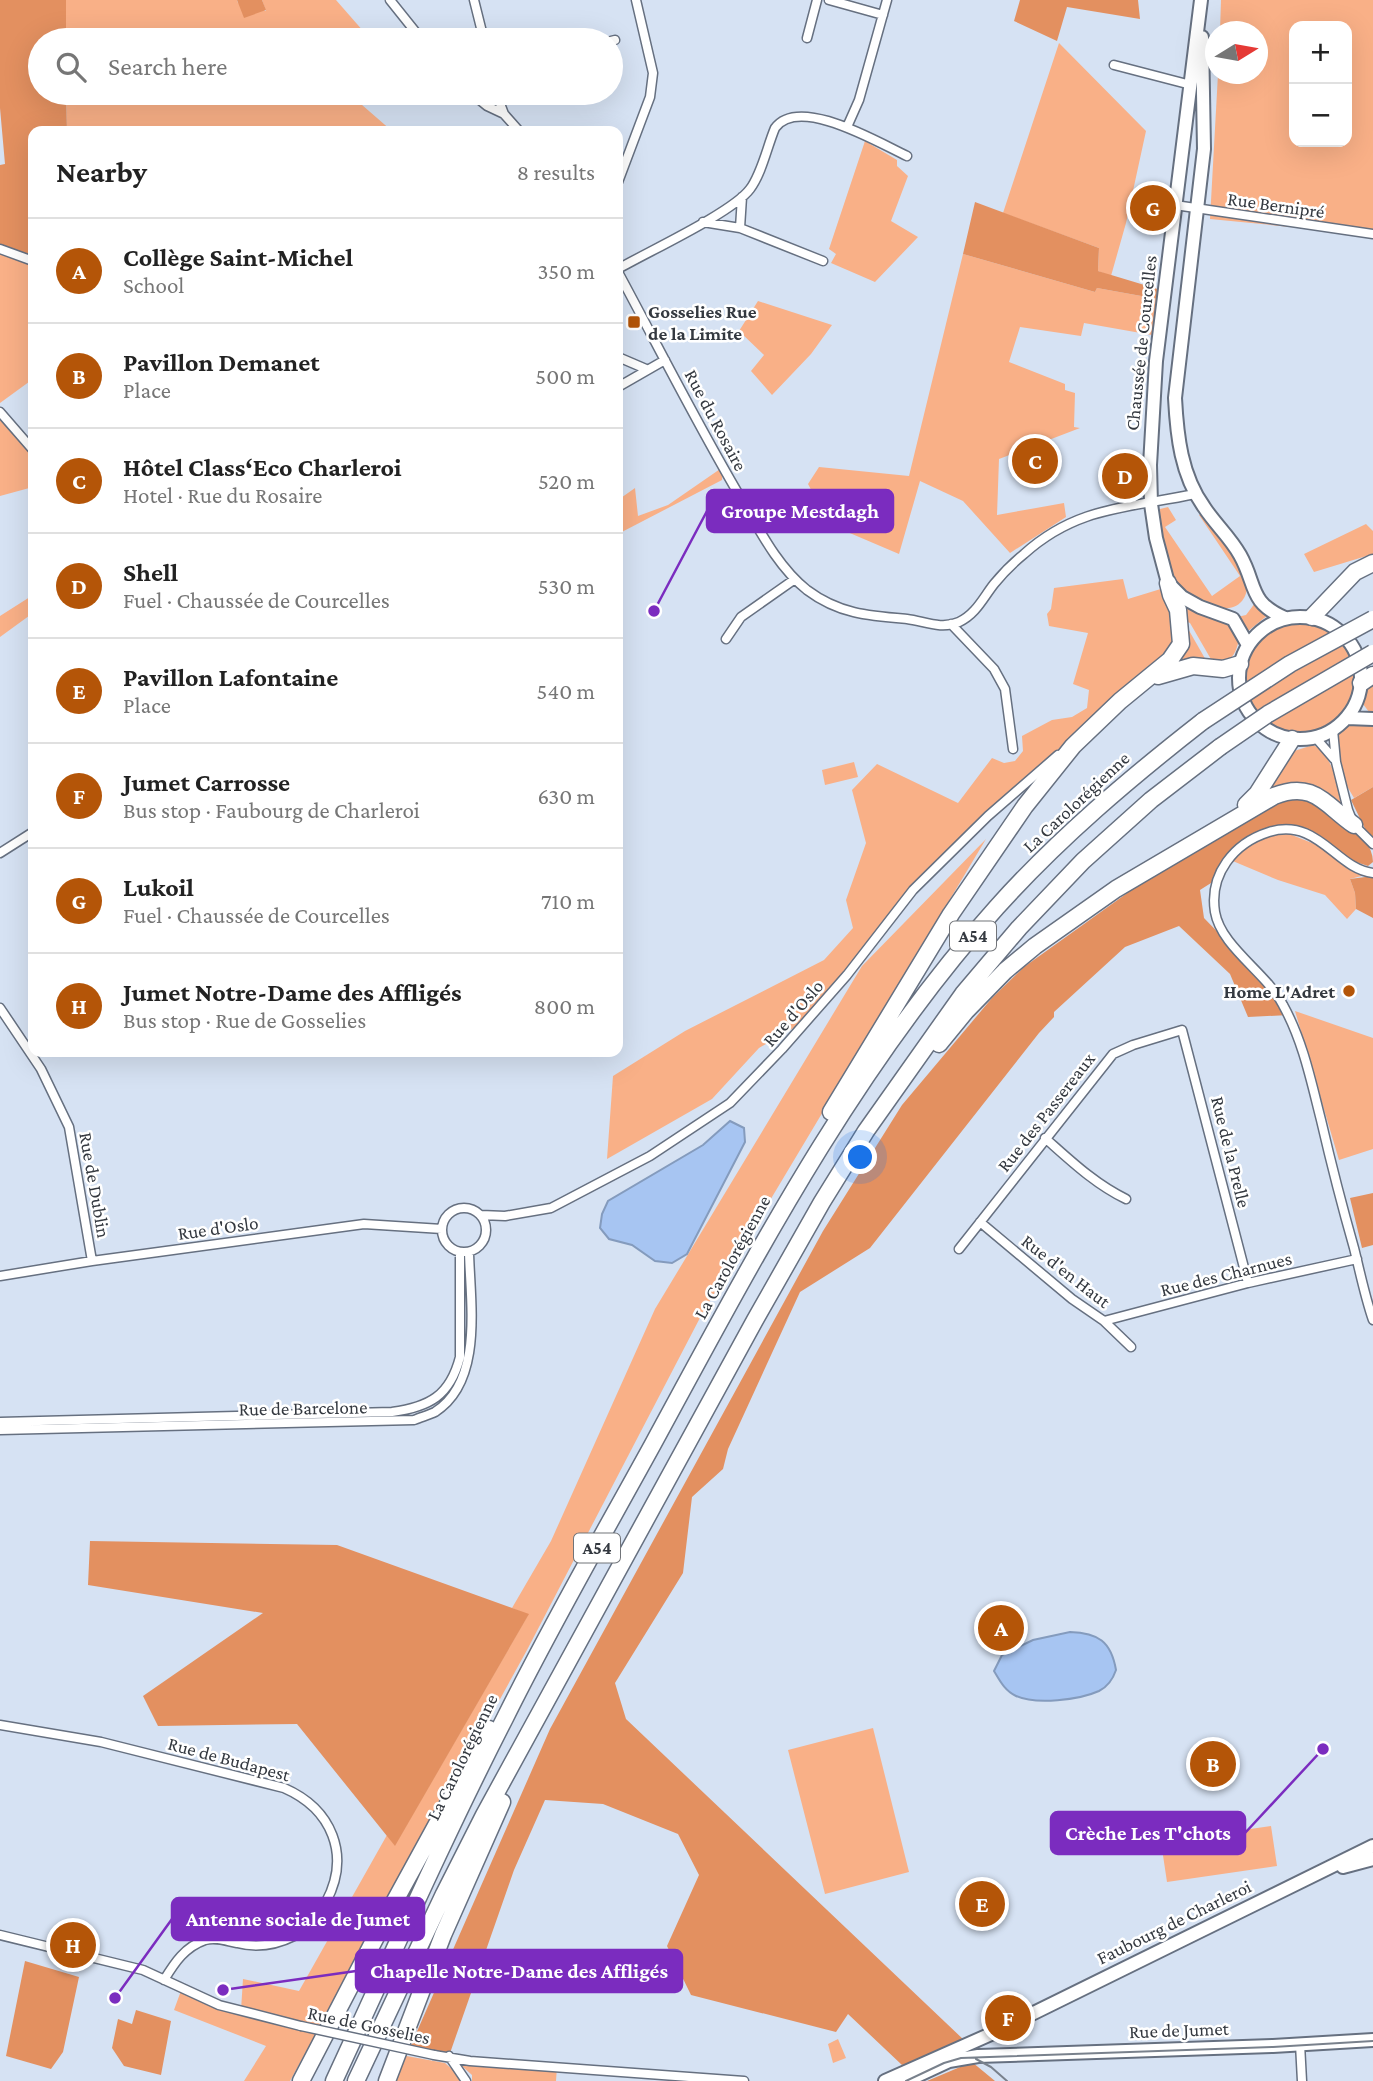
<!DOCTYPE html>
<html lang="en">
<head>
<meta charset="utf-8">
<style>
  :root { --surface:#fff; --page:#f2f2f2; --text:#222; --muted:#767676; --line:#e0e0e0; --accent:#b45508 }
  body { margin:0; font-family:"Crimson Pro",serif; background:var(--page); color:var(--text) }
  .controls { position:absolute; right:21px; top:21px; display:grid; overflow:hidden; border-radius:14px; box-shadow:0 7px 28px #0002 }
  .controls button { width:63px; height:63px; display:grid; place-items:center; padding:0; border:0; border-bottom:2px solid var(--line); background:var(--surface); color:var(--text); font:35px sans-serif }
  .compass { position:absolute; left:1205px; top:21px; width:63px; height:63px; border-radius:50%; background:var(--surface); box-shadow:0 7px 28px #0002; rotate:79deg }
  .you { position:absolute; left:861px; top:1158px; width:24px; height:24px; margin:-18px; border:5px solid #fff; border-radius:50%; background:#1a73e8; box-shadow:0 0 0 10px #1a73e833 }
  .badge { display:grid; place-items:center; width:46px; height:46px; border-radius:50%; background:var(--accent); color:#fff; font-size:23px; font-weight:700 }
  .pin { position:absolute; translate:-50% -50%; border:4px solid #fff; box-shadow:0 2px 7px #0006 }
  .list { margin:0; padding:0; list-style:none }
  h2 { display:flex; justify-content:space-between; align-items:center; height:91px; margin:0; padding:0 28px; font-size:30px }
  h2 small { font-size:23px; font-weight:400; color:var(--muted) }
  .list li { display:grid; grid-template-columns:46px 1fr auto; gap:21px; align-items:center; box-sizing:border-box; height:105px; padding:0 28px; border-top:2px solid var(--line) }
  .list b { display:block; font-size:26px; white-space:nowrap }
  .list p { margin:0; font-size:23px; white-space:nowrap; color:var(--muted) }
  .list em { font-size:23px; font-style:normal; color:var(--muted) }
  .icon { flex:none; width:38px; height:38px; fill:none; stroke:currentColor; stroke-width:2; stroke-linecap:round; stroke-linejoin:round }
  .map { position:relative; flex:none; width:1373px; height:2081px; overflow:hidden }
  .search { position:absolute; background:var(--surface); box-shadow:0 7px 28px #0002; left:28px; top:28px; width:595px; height:77px; display:flex; align-items:center; gap:18px; box-sizing:border-box; padding:0 24px; border-radius:38px; color:var(--muted); font-size:26px }
  .panel { position:absolute; background:var(--surface); box-shadow:0 7px 28px #0002; left:28px; top:126px; width:595px; height:931px; border-radius:14px }
  .map>svg:first-child { display:block }
</style>
</head>
<body>
<div class="map">
<svg width="1373" height="2081" viewBox="0 0 1373 2081">
  <rect width="100%" height="100%" fill="#d6e2f3"/>
  <!-- green -->
  <path fill="#f9b087" fill-rule="evenodd" d="M66,0H237L238,3L266,11L262,0H336L371,40H66Z
    M1221,0H1373V235L1210,219L1218,74H1258V32L1220,31ZM1294,26H1347V142H1294Z
    M1059,43L1146,131L1126,223L1111,276L1098,271L1099,248L1003,213Z
    M66,93H358L354,98L392,131H67Z
    M865,141L897,160V166L908,176L891,221L918,237L875,282L831,263L836,254L829,249Z
    M0,249L33,261V379L0,403Z
    M963,254L1095,292L1097,288L1158,299L1152,335L1084,323L1081,336L1020,327L1009,362L1065,384V390L1075,393L1074,427L1080,428L999,459L997,515L1064,503L1066,517L1010,553L963,501L920,481L899,554L845,531L857,511L848,505L831,527L808,484L819,467L909,476Z
    M758,301L832,325L811,354L772,395L751,371L764,355L739,331Z
    M0,410L33,449V487L0,496Z
    M723,467L722,480L618,534V500L635,488L638,516L668,505Z
    M1168,507L1176,520L1165,527L1212,596L1240,576L1199,515L1201,514C1219,536 1242,556 1247,586C1247,591 1246,596 1242,601C1226,620 1184,599 1174,580C1164,561 1162,534 1158,512L1160,509Z
    M1366,524L1373,531V554L1314,572L1304,554Z
    M1123,579L1128,599L1164,588C1170,610 1179,630 1170,652L1015,787L902,904L797,1026L759,1048L712,1099L607,1159L613,1076L685,1031L824,960L853,928L846,900L866,843L852,790L877,764L958,803L992,758L1004,763L1015,761L1023,751L1022,736L1052,720L1072,717L1087,708L1089,690L1073,684L1088,633L1049,626L1047,614L1051,609L1054,588Z
    M33,595V613L0,637V616Z
    M1182,602L1227,621L1239,639C1235,658 1230,663 1212,661L1190,623L1185,621Z
    M1255,603L1259,610L1268,615L1247,632L1237,617L1246,615Z
    M1312,617C1340,628 1363,651 1361,683C1360,696 1352,707 1347,718L1373,716V787L1354,798L1341,776L1334,744L1341,723C1279,769 1208,696 1254,638C1261,629 1273,621 1285,618C1293,616 1304,618 1312,617Z
    M1187,627L1207,662L1176,665Z
    M1373,678V713L1369,712L1363,704L1365,687Z
    M1313,745C1335,756 1338,790 1343,812L1266,794L1288,753Z
    M854,762L858,777L825,785L822,770Z
    M1282,831L1337,853L1373,873L1350,879L1355,893L1356,909L1347,919L1325,895L1278,880L1228,859L1261,836Z
    M986,839L702,1314L527,1650L290,2081H244L266,2046L174,2010L182,1988L241,2010L243,1979L299,1991L387,1835L395,1845L528,1615L512,1608L551,1541L655,1309L862,966Z
    M1295,1011L1373,1038V1149L1339,1160Z
    M873,1728L909,1872L825,1894L788,1750Z
    M1271,1826L1277,1866L1167,1882L1161,1842Z
    M838,2039L846,2058L833,2063L828,2044Z
    M401,2055L445,2063L465,2081H391Z
    M454,2059L557,2067L556,2081H472V2075Z"/>
  <!-- forest -->
  <path fill="#e39060" d="M0,0H66V40H40V93H66L67,131H33V261L0,249V165L5,164L0,108Z
    M237,0H262L266,10L244,18Z
    M1020,0H1138L1140,19L1067,7L1057,41L1014,21Z
    M975,202L1099,248L1098,271L1161,290L1158,299L1097,288L1095,292L963,254Z
    M1373,787V840L1369,837L1351,800Z
    M1298,790C1321,806 1373,830 1373,862L1368,866L1344,858L1318,839L1286,828L1252,835L1235,851L1211,883L1200,890L1204,918L1261,977L1289,1015L1248,1017L1230,974L1179,926L1125,947L1054,1012V1017L1039,1033L870,1248L800,1292L728,1449L723,1469L692,1497L683,1573L615,1683L626,1719L965,2041L963,2047L902,2065L848,2014L836,2032L691,1995L667,1946L699,1875L678,1834L603,1804L545,1800L514,1870L449,2056L411,2045L550,1729L823,1231L902,1105L992,998L1024,967L1232,818Z
    M1373,876V918L1356,909L1355,893L1350,879Z
    M1373,1193V1245L1362,1248L1350,1198Z
    M90,1541L337,1545L529,1614L395,1846L297,1724L158,1726L143,1696L263,1613L88,1585Z
    M25,1961L79,1977L63,2052L51,2069L6,2056Z
    M136,2010L171,2021L161,2075L124,2066L112,2048L118,2019L132,2024Z
    M972,2062L995,2081H927Z"/>
  <!-- water -->
  <path fill="#a7c5f2" stroke="#849bbd" stroke-width="2" d="M730,1121L744,1128L745,1142L687,1254L672,1263L655,1261L632,1245L609,1239L600,1228L602,1214L608,1201L703,1145Z
    M1070,1632C1098,1633 1111,1641 1116,1670C1113,1679 1107,1687 1099,1691C1079,1700 1036,1705 1016,1696C1005,1691 1000,1681 994,1671L1002,1655L1033,1640Z"/>
  <g fill="none" stroke-linecap="round" stroke-linejoin="round">
    <defs>
      <path id="minor" d="M390,0L422,40
        M474,0L484,40
        M829,0L883,15
        M807,38L817,0
        M611,41L615,40
        M1114,65L1191,85
        M471,93L487,106L504,114
        M496,93L504,114L519,131
        M847,127L859,100L887,0
        M618,182L650,97L653,73L636,0
        M1175,205L1373,234
        M703,222L740,228L823,261
        M740,228L742,197
        M0,249L33,261
        M618,269C647,252 732,213 750,189C762,173 767,147 775,128C799,95 879,143 907,156
        M618,272C659,348 698,426 742,500C760,531 778,567 807,590C839,614 869,616 907,619C924,621 941,630 959,622C976,614 983,598 994,584C1003,573 1013,563 1024,554C1077,506 1129,508 1195,494
        M618,357L646,369
        M618,387L665,360
        M0,412L33,450
        M951,624L994,669L1005,689L1013,749
        M726,639L741,617L795,579
        M1333,730L1336,762L1348,810L1354,825L1373,844
        M1315,737L1334,759
        M0,853L33,832
        M1373,873C1336,869 1318,817 1269,832C1234,843 1209,874 1215,912C1221,947 1267,973 1283,1005C1303,1041 1311,1081 1321,1120C1331,1163 1342,1206 1354,1248C1360,1272 1365,1297 1373,1320
        M0,1008L41,1069L69,1127L92,1261
        M1045,1138C1071,1161 1095,1184 1126,1199
        M442 1230a22 22 0 1 1 44 0a22 22 0 1 1-44 0Z
        M481,1215L505,1216L551,1208L650,1156L730,1103L782,1049L847,975L913,890L988,816L1058,755
        M980,1222L1072,1299L1104,1321L1131,1347
        M959,1249L1113,1054L1133,1045L1182,1030L1248,1283
        M0,1276L92,1261L364,1224L442,1229
        M1104,1321L1248,1283L1357,1259
        M0,1422L392,1412C429,1407 450,1396 460,1357V1252
        M0,1430L414,1420C421,1417 429,1415 435,1412C484,1381 470,1301 469,1252
        M0,1725L101,1742L284,1788C332,1809 351,1855 326,1902C319,1916 308,1929 294,1936C276,1945 256,1948 237,1943C226,1941 217,1937 205,1940C185,1947 175,1962 164,1980
        M0,1935L143,1970L219,2005L301,2026
        M1300,2044L1302,2081
        M434,2055L470,2061L744,2081
        M449,2056L466,2081"/>
      <path id="secondary" d="M1201,0L1156,361L1150,465L1151,504L1156,538L1168,583L1182,597L1200,607L1233,619L1248,645
        M1202,37L1204,149L1175,398C1177,436 1181,475 1204,507C1215,524 1230,537 1240,555C1257,585 1248,602 1285,618
        M1239 678a61 61 0 1 1 122 0a61 61 0 1 1-122 0Z
        M1347,718L1373,719
        M1343,1867L1373,1859
        M885,2081L991,2034L1373,1846
        M906,2081L949,2061L978,2056L1273,2046L1373,2040"/>
      <path id="motorway" d="M1312,617L1355,572L1373,563
        M1158,676L1193,666L1223,669L1240,664
        M1361,683L1373,675
        M1246,805L1257,794L1292,739
        M939,1044L966,1011L1005,971L1035,946L1116,889L1274,796C1314,780 1325,805 1354,825
        M831,1112L951,914L1025,806L1073,746L1120,701L1170,660L1181,644L1178,610L1171,595L1168,583
        M301,2081L391,1908L489,1729
        M334,2081C390,1960 444,1837 505,1718C551,1625 603,1535 653,1444C754,1258 854,1066 997,907C1059,838 1130,778 1203,721
        M356,2081L444,1894L484,1815L755,1320L822,1202L866,1131L963,994L1019,928L1083,861L1151,800L1220,747
        M387,2081L443,1935L502,1802"/>
    </defs>
    <!-- minor casing -->
    <use href="#minor" stroke="#667080" stroke-width="11"/>
    <!-- secondary casing -->
    <use href="#secondary" stroke="#667080" stroke-width="16"/>
    <!-- motorway casing -->
    <use href="#motorway" stroke="#667080" stroke-width="19"/>
    <!-- minor -->
    <use href="#minor" stroke="#fff" stroke-width="8"/>
    <!-- secondary -->
    <use href="#secondary" stroke="#fff" stroke-width="12"/>
    <!-- motorway -->
    <use href="#motorway" stroke="#fff" stroke-width="16"/>
    <!-- tram -->
    <path stroke="#79818c" stroke-width="2" d="M976,2059L991,2067L1007,2081
      M906,2081L944,2063L961,2058L1273,2047L1373,2041"/>
    <defs>
      <path id="minor-bridge" d="M301,2026L434,2055"/>
      <path id="motorway-bridge" d="M1203,721L1290,664L1373,619
        M1220,747L1268,714L1373,653"/>
    </defs>
    <!-- minor-bridge casing -->
    <use href="#minor-bridge" stroke="#667080" stroke-width="11" stroke-linecap="butt"/>
    <!-- motorway-bridge casing -->
    <use href="#motorway-bridge" stroke="#667080" stroke-width="19" stroke-linecap="butt"/>
    <!-- minor-bridge -->
    <use href="#minor-bridge" stroke="#fff" stroke-width="8"/>
    <!-- motorway-bridge -->
    <use href="#motorway-bridge" stroke="#fff" stroke-width="16"/>
  </g>
  <!-- markers -->
  <g fill="#b45508" stroke="#fff" stroke-width="2.5">
    <rect x="627" y="315" width="14" height="14" rx="3.5"/>
    <circle cx="1349" cy="991" r="7"/>
  </g>
  <g text-anchor="middle" dominant-baseline="central" stroke-width="5" stroke-linejoin="round" paint-order="stroke">
    <!-- shield labels -->
    <g fill="#fff" stroke="#717479" stroke-width="2">
      <rect x="950" y="921.5" width="46" height="29" rx="5"/>
      <rect x="574" y="1533.5" width="46" height="29" rx="5"/>
    </g>
    <g font-size="18" font-weight="bold" fill="#343940">
      <text x="973" y="936">A54</text>
      <text x="597" y="1548">A54</text>
    </g>
    <!-- street labels -->
    <g font-size="19" fill="#343940" stroke="#fff">
      <text transform="translate(1276 205) rotate(8)">Rue Bernipré</text>
      <text transform="translate(1141 343) rotate(-84)">Chaussée de Courcelles</text>
      <text transform="translate(716 420) rotate(62)">Rue du Rosaire</text>
      <text transform="translate(1076 802) rotate(-43)">La Carolorégienne</text>
      <text transform="translate(793 1013) rotate(-49)">Rue d'Oslo</text>
      <text transform="translate(1046 1112) rotate(-52)">Rue des Passereaux</text>
      <text transform="translate(1231 1152) rotate(76)">Rue de la Prelle</text>
      <text transform="translate(95 1185) rotate(80)">Rue de Dublin</text>
      <text transform="translate(218 1228) rotate(-8)">Rue d'Oslo</text>
      <text transform="translate(732 1257) rotate(-61)">La Carolorégienne</text>
      <text transform="translate(1066 1271) rotate(38)">Rue d'en Haut</text>
      <text transform="translate(1226 1274) rotate(-14)">Rue des Charnues</text>
      <text transform="translate(303 1408) rotate(-1)">Rue de Barcelone</text>
      <text transform="translate(462 1757) rotate(-64)">La Carolorégienne</text>
      <text transform="translate(229 1759) rotate(15)">Rue de Budapest</text>
      <text transform="translate(1174 1922) rotate(-26)">Faubourg de Charleroi</text>
      <text transform="translate(369 2025) rotate(12)">Rue de Gosselies</text>
      <text transform="translate(1179 2030) rotate(-2)">Rue de Jumet</text>
    </g>
    <!-- poi labels -->
    <g font-size="19" font-weight="bold" fill="#343940" stroke="#fff" text-anchor="start">
      <text x="648" y="311">Gosselies Rue<tspan x="648" dy="22">de la Limite</tspan></text>
      <text x="1335" y="991" text-anchor="end">Home L'Adret</text>
    </g>
  </g>
  <!-- callouts -->
  <path fill="none" stroke="#7b2cbf" stroke-width="2.5" d="M654 611L707 511M1323 1749L1245 1833M115 1998L172 1919M223 1990L356 1971"/>
  <g fill="#7b2cbf" stroke="#fff" stroke-width="2.5">
    <circle cx="654" cy="611" r="7"/>
    <circle cx="1323" cy="1749" r="7"/>
    <circle cx="115" cy="1998" r="7"/>
    <circle cx="223" cy="1990" r="7"/>
  </g>
  <g fill="#7b2cbf" stroke="#7b2cbf" stroke-width="2.5">
    <rect x="707" y="490" width="186" height="42" rx="7"/>
    <rect x="1051" y="1812" width="194" height="42" rx="7"/>
    <rect x="172" y="1898" width="252" height="42" rx="7"/>
    <rect x="356" y="1950" width="326" height="42" rx="7"/>
  </g>
  <g font-size="21" text-anchor="middle" font-weight="bold" fill="#fff">
    <text x="800" y="518">Groupe Mestdagh</text>
    <text x="1148" y="1840">Crèche Les T'chots</text>
    <text x="298" y="1926">Antenne sociale de Jumet</text>
    <text x="519" y="1978">Chapelle Notre-Dame des Affligés</text>
  </g>
</svg>
<div class="controls">
<button>+</button>
<button>−</button>
</div>
<svg class="compass" viewBox="-18 -18 36 36"><path d="M0-13l5 13h-10z" fill="#e53935"/><path d="M0 13l5-13h-10z" fill="#767676"/></svg>
<div class="you"></div>
<div class="pin badge" style="left:1001px;top:1628px">A</div>
<div class="pin badge" style="left:1213px;top:1764px">B</div>
<div class="pin badge" style="left:1035px;top:461px">C</div>
<div class="pin badge" style="left:1125px;top:476px">D</div>
<div class="pin badge" style="left:982px;top:1904px">E</div>
<div class="pin badge" style="left:1008px;top:2018px">F</div>
<div class="pin badge" style="left:1153px;top:208px">G</div>
<div class="pin badge" style="left:73px;top:1945px">H</div>
<div class="search"><svg class="icon" aria-label="search" viewBox="0 0 24 24"><circle cx="10" cy="10" r="6"/><path d="M15 15l6 6"/></svg>Search here</div>
<section class="panel">
<h2>Nearby<small>8 results</small></h2>
<ul class="list">
<li><span class="badge">A</span><div><b>Collège Saint-Michel</b><p>School</p></div><em>350 m</em></li>
<li><span class="badge">B</span><div><b>Pavillon Demanet</b><p>Place</p></div><em>500 m</em></li>
<li><span class="badge">C</span><div><b>Hôtel Class‘Eco Charleroi</b><p>Hotel · Rue du Rosaire</p></div><em>520 m</em></li>
<li><span class="badge">D</span><div><b>Shell</b><p>Fuel · Chaussée de Courcelles</p></div><em>530 m</em></li>
<li><span class="badge">E</span><div><b>Pavillon Lafontaine</b><p>Place</p></div><em>540 m</em></li>
<li><span class="badge">F</span><div><b>Jumet Carrosse</b><p>Bus stop · Faubourg de Charleroi</p></div><em>630 m</em></li>
<li><span class="badge">G</span><div><b>Lukoil</b><p>Fuel · Chaussée de Courcelles</p></div><em>710 m</em></li>
<li><span class="badge">H</span><div><b>Jumet Notre-Dame des Affligés</b><p>Bus stop · Rue de Gosselies</p></div><em>800 m</em></li>
</ul>
</section>
</div>
</body>
</html>
